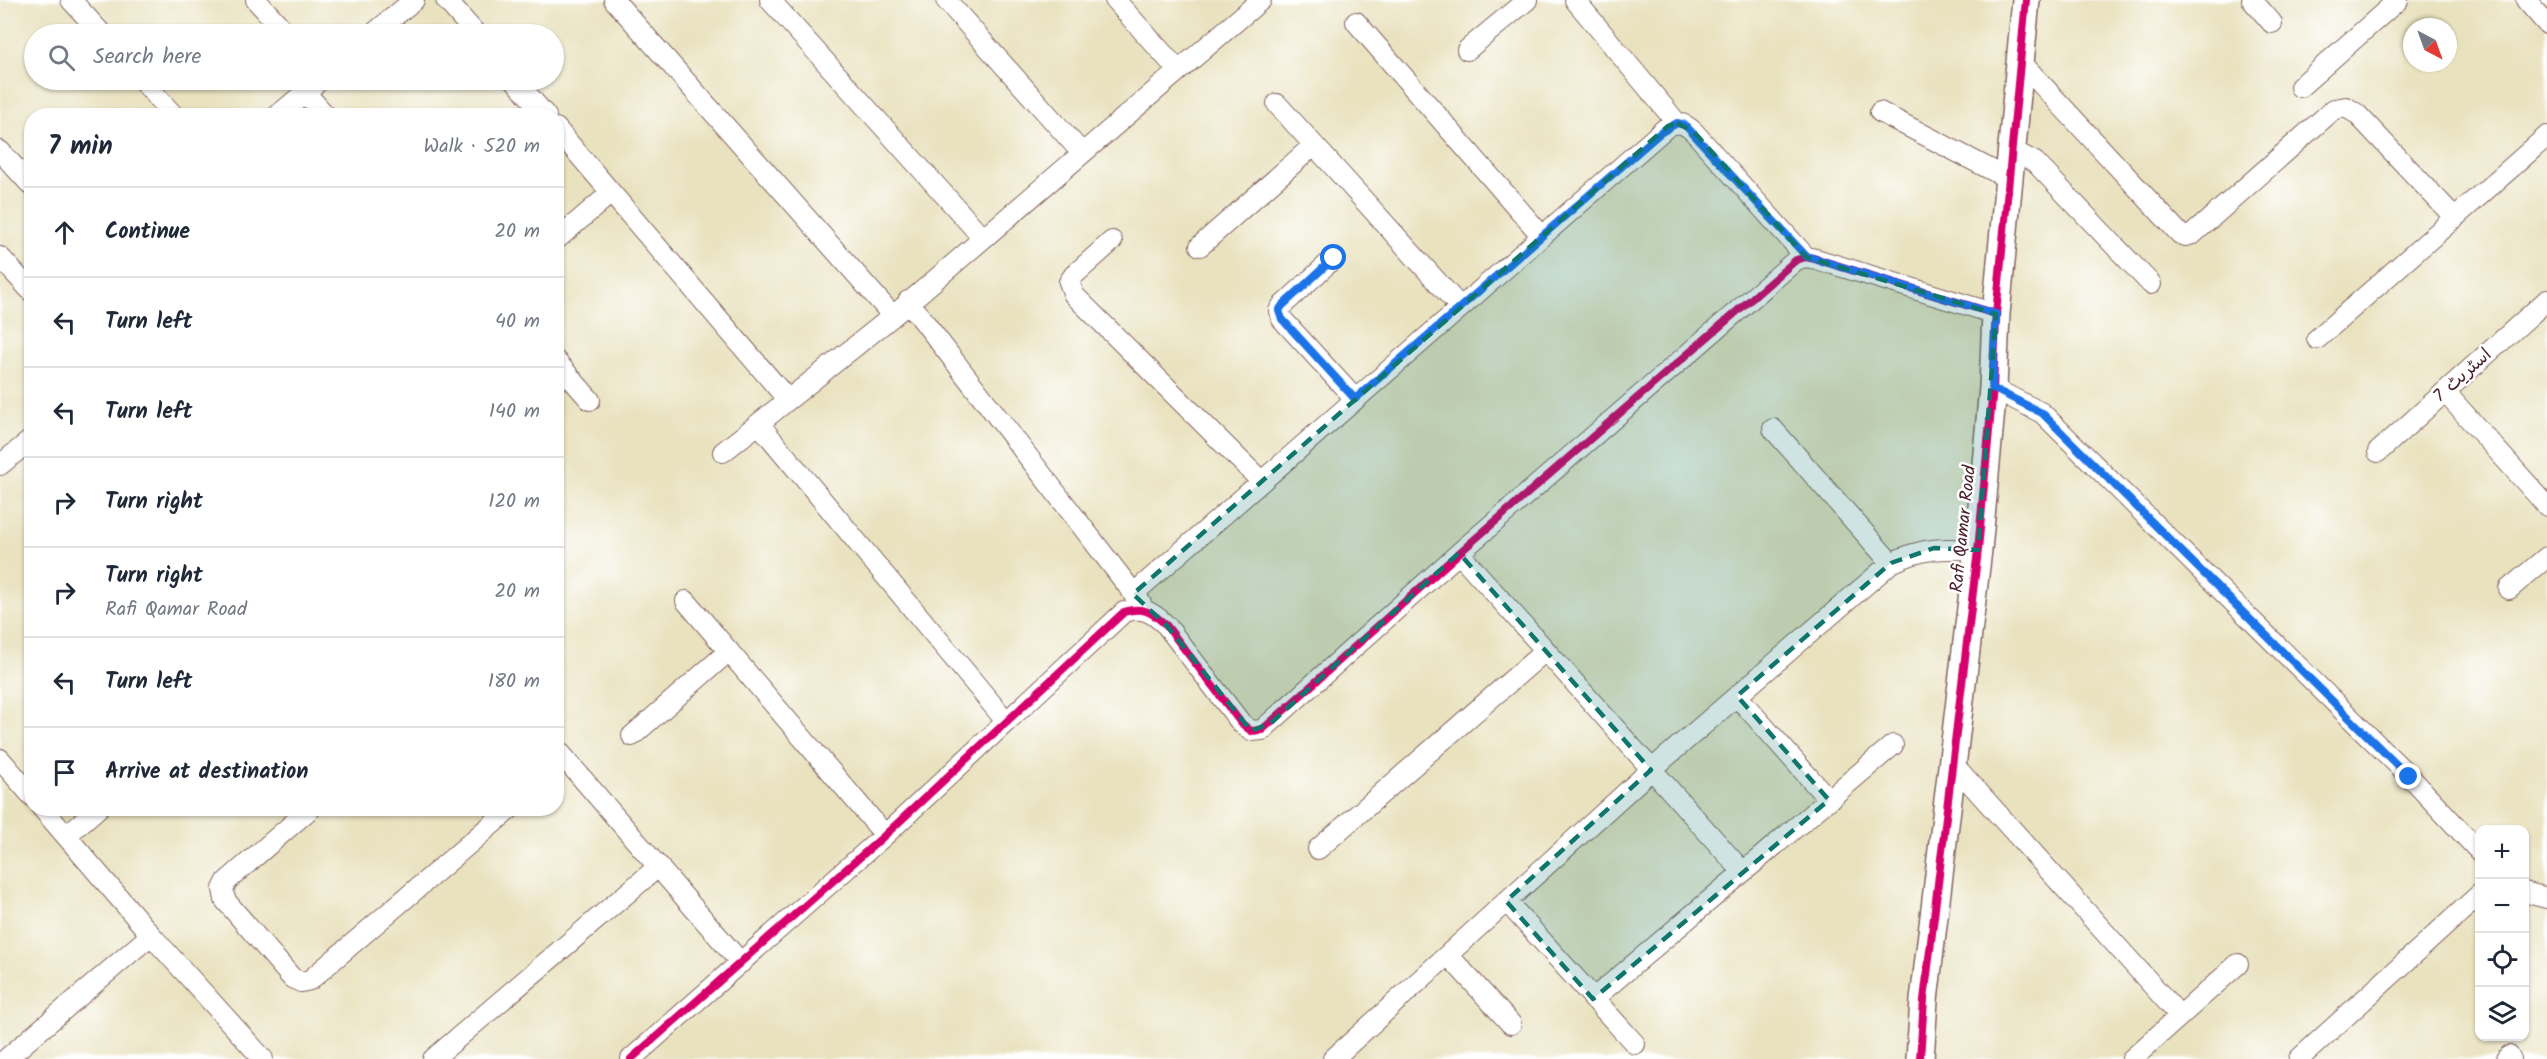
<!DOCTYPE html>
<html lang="en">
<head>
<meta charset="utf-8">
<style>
  :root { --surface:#fff; --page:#f2f2f3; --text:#1f2937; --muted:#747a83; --line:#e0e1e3 }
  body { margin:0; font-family:Kalam,"Playpen Sans Arabic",sans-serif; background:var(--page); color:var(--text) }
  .controls { position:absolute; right:18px; bottom:18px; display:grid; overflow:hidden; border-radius:12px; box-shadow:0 2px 4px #0004 }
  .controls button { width:54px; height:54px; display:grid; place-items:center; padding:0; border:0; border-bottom:2px solid var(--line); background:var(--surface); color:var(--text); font:30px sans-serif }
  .compass { position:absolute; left:2403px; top:18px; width:54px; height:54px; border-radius:50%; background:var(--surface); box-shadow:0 2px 4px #0004; rotate:139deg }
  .stop { position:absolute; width:18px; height:18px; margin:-14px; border:4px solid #1a73e8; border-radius:50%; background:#fff }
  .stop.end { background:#1a73e8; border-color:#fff; box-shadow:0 2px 6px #0008 }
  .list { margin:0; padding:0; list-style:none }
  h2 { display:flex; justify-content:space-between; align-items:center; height:78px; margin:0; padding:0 24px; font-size:26px }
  h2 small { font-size:20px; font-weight:400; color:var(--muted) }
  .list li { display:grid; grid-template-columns:39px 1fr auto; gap:18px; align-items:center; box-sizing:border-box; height:90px; padding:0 24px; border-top:2px solid var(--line) }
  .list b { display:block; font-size:22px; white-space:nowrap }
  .list p { margin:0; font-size:20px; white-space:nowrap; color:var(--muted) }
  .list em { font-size:20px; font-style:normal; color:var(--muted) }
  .icon { flex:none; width:33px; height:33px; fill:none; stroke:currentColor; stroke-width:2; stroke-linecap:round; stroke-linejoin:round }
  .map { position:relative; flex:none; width:2547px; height:1059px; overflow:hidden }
  .search { position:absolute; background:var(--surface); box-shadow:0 2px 4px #0004; left:24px; top:24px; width:540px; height:66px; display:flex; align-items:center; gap:15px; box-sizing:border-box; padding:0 21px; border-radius:33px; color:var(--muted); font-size:22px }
  .panel { position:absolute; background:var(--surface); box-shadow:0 2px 4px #0004; left:24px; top:108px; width:540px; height:708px; border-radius:24px }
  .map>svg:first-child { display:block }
</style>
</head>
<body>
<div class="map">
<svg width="2547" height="1059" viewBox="0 0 2547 1059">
  <rect width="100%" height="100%" fill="#fff"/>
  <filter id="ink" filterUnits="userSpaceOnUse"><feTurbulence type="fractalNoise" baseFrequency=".0167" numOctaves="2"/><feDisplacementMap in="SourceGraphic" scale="12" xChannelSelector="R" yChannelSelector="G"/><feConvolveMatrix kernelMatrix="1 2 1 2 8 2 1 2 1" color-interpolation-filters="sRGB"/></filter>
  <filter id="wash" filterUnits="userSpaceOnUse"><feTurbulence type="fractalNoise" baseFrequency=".008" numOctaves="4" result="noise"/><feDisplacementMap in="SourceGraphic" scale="24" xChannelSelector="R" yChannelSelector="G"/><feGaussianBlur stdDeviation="1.35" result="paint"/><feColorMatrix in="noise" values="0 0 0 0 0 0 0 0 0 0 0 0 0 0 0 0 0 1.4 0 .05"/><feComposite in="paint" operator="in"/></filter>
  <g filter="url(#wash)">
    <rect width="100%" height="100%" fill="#e9e2bf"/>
  </g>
  <g filter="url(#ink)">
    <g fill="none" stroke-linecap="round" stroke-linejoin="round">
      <defs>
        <path id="street" d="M71,0L102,34
          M256,0L287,34
          M446,0L476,34
          M614,0L893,316
          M770,0L982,237
          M946,0L1081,152
          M1115,0L1177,69
          M1575,0L1677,123
          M2252,0L2272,23
          M2526,0L2547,24
          M1356,22L1541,235
          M373,34L414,0
          M1467,50L1527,0
          M2020,61L2180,234L2186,236L2193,234L2334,109L2346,107L2357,114L2455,218
          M142,80L174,116
          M515,80L546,116
          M2300,87L2398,0
          M305,92L326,116
          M1277,104L1460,307
          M1880,112L2009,179
          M277,116L320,80
          M556,128L788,400
          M2012,150L2035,162L2151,284
          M0,151L32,186
          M556,240L611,193
          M1112,241L1074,275L1069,282L1074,295L1261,481
          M1200,246L1314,145
          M0,257L32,292
          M1334,258L1282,306L1279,311L1282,319L1355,399
          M908,301L1141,603
          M2317,339L2547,136
          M556,361L590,400
          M1993,388L2042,413L2409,776L2480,852
          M2445,392L2547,506
          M759,424L1006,721
          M1773,429L1891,563
          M723,452L893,316L1261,0
          M2378,452L2547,300
          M0,465L32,439
          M1459,553L1743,872
          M2509,589L2547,557
          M1133,594L1668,126C1680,121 1685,124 1694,132L1806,257
          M686,601L885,835
          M1737,696L1829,800
          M632,736L729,651
          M556,748L741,963
          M0,759L32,796
          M1953,764L2180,1016
          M42,808L151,935L263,1059
          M311,808L227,881L223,889L225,900L292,978L301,982L310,980L511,808
          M66,836L98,808
          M1318,849L1545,651
          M2524,892L2547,898
          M1506,901L1635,1044
          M1448,955L1511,1024
          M1593,999L1893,745
          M6,1059L151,935
          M433,1059L659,866
          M631,1059L885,835L1124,612C1143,606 1152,612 1166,625L1241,723L1251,731L1262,730L1459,553L1796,260L1806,257L1816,259L1996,314
          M1333,1059L1651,770L1891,563C1924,547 1943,548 1978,550
          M2132,1059L2238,964
          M2299,1059L2480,894
          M2506,1059L2509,1056L2511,1059"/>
        <path id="secondary" d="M1920,1059L1924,1000L1978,550L1993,388L1996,314L2026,0"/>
      </defs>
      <!-- street casing -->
      <use href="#street" stroke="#82635f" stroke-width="22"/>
      <!-- secondary casing -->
      <use href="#secondary" stroke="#82635f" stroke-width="30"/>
      <!-- street -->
      <use href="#street" stroke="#fff" stroke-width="20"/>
      <!-- secondary -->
      <use href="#secondary" stroke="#fff" stroke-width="27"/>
      <defs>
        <path id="cycleway" d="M631,1059L885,835L1124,612C1143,606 1152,612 1166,625L1241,723L1251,731L1262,730L1459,553L1796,260L1806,257L1816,259L1996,314
          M1920,1059L1924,1000L1978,550L1993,388L1996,314L2026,0"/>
      </defs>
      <!-- cycleway casing -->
      <use href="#cycleway" stroke="#fff" stroke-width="11"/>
      <!-- cycleway -->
      <use href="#cycleway" stroke="#d6006c" stroke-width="8"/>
    </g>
  </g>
  <g fill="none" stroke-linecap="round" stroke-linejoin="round" filter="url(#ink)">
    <!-- route -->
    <path stroke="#1a73e8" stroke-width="8" d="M1334,258L1282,306L1279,311L1282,319L1355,399L1660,133L1677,123L1685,125L1806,256L1996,314L1992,388L2042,413L2409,777"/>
  </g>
  <!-- marked area -->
  <path fill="#0f766e" fill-opacity="0.2" stroke="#0f766e" stroke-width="4.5" stroke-dasharray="12 8" stroke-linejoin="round" d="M1677,123L1694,132L1806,257L1996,314L1978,550L1934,548L1891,563L1737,696L1829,800L1593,999L1506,901L1651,770L1459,553L1271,723L1251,731L1166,625L1133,594L1668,126Z"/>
  <g text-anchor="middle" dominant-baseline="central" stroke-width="5" stroke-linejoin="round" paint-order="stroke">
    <!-- street labels -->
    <g font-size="18" fill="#4a1f2b" stroke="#fff">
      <text transform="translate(2463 376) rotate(-42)">اسٹریٹ 7</text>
      <text transform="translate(1964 529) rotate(-84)">Rafi Qamar Road</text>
    </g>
  </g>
</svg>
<div class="controls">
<button>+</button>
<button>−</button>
<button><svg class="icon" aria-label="locate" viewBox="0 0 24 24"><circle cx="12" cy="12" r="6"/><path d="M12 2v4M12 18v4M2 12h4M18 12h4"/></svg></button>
<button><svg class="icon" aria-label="layers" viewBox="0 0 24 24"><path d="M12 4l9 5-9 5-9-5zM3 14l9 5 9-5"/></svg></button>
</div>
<svg class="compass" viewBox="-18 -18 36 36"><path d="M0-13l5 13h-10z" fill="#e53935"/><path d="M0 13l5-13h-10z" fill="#747a83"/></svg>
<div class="stop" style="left:1334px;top:258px"></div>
<div class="stop end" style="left:2409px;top:777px"></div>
<div class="search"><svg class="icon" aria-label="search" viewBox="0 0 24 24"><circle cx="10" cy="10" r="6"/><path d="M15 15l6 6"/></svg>Search here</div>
<section class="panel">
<h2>7 min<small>Walk · 520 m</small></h2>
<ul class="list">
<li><svg class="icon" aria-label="ahead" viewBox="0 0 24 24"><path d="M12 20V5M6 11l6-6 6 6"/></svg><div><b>Continue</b></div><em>20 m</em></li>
<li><svg class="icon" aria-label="left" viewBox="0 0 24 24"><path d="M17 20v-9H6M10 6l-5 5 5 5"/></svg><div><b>Turn left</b></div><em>40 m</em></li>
<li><svg class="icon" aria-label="left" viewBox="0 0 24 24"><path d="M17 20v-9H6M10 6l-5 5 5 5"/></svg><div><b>Turn left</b></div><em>140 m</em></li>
<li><svg class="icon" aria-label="right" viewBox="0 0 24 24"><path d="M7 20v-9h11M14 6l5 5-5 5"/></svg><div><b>Turn right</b></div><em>120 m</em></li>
<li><svg class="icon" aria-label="right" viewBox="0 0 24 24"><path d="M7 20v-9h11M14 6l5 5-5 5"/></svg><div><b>Turn right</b><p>Rafi Qamar Road</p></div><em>20 m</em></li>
<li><svg class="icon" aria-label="left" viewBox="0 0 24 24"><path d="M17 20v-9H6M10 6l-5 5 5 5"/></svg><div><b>Turn left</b></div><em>180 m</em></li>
<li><svg class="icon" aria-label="arrive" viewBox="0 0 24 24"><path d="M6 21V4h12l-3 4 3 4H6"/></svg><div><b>Arrive at destination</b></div></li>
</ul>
</section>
</div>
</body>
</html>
